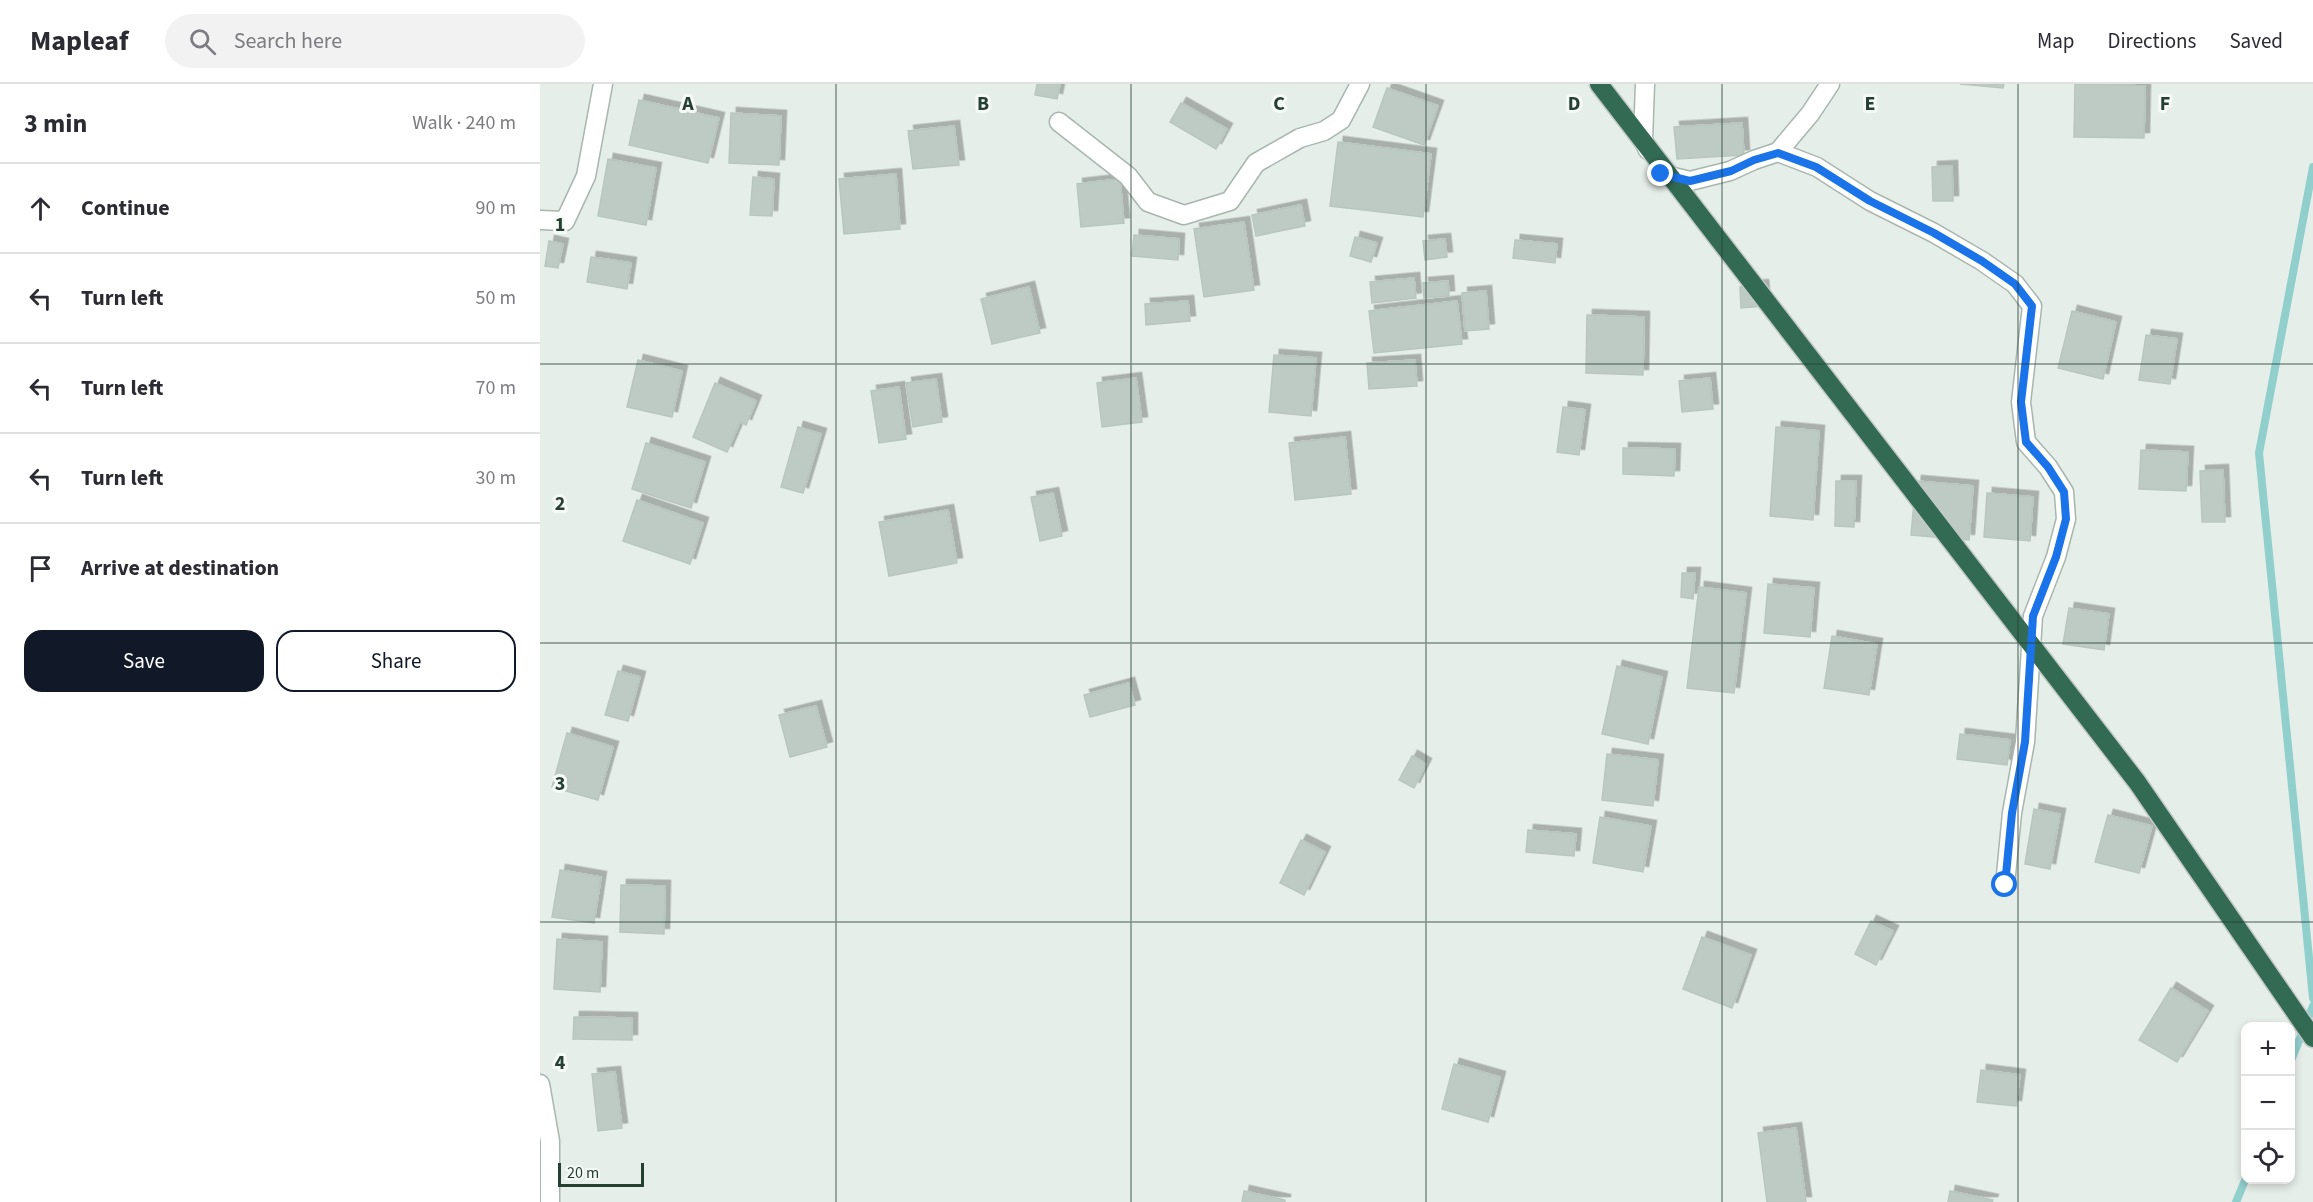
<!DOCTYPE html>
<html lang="en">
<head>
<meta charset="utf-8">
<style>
  :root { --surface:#fff; --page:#f2f2f3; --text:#2b2b33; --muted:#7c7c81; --line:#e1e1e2; --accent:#111827 }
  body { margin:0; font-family:"Source Sans 3",sans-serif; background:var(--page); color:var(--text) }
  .controls { position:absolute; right:18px; bottom:18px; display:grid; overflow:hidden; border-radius:12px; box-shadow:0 3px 9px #0003 }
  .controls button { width:54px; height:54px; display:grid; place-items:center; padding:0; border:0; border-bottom:2px solid var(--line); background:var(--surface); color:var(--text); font:30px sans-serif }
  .scale { position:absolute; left:18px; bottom:15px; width:86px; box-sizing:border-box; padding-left:6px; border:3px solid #253f33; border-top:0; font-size:16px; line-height:21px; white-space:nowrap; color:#253f33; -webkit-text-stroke:4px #f6faf7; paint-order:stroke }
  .stop { position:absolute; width:18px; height:18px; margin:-14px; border:4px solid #1a73e8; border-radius:50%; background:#fff }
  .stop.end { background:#1a73e8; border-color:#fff; box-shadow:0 2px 6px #0008 }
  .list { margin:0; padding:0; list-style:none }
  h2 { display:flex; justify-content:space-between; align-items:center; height:78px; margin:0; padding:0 24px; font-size:26px }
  h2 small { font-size:20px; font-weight:400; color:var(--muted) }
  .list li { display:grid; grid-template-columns:39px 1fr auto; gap:18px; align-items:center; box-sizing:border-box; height:90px; padding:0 24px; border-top:2px solid var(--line) }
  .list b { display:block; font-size:22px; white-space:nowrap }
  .list em { font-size:20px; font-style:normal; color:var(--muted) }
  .actions { display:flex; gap:12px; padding:18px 24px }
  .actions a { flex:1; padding:14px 0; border:2px solid var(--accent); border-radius:18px; text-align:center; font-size:21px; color:var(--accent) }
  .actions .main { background:var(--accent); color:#fff }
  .icon { flex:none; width:33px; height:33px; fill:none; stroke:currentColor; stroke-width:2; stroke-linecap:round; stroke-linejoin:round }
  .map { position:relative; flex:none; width:1773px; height:1118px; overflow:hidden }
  header { display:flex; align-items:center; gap:36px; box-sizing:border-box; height:84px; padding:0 30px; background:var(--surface); border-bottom:2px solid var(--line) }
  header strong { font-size:28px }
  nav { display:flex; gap:33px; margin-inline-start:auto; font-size:21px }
  .search { width:420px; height:54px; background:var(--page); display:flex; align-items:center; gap:15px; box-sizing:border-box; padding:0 21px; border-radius:33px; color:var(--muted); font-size:22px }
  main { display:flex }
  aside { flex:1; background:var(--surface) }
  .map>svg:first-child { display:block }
</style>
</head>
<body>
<header>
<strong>Mapleaf</strong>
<div class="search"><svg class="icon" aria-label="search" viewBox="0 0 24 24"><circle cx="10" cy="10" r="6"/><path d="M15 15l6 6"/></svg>Search here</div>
<nav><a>Map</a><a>Directions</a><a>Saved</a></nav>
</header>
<main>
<aside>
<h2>3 min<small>Walk · 240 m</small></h2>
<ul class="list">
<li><svg class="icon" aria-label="ahead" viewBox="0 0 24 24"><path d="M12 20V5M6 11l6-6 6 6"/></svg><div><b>Continue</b></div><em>90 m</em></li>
<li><svg class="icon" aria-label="left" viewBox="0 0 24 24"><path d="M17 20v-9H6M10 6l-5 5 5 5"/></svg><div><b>Turn left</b></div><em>50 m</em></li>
<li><svg class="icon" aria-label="left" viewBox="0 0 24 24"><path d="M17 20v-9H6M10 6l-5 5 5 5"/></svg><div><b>Turn left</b></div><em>70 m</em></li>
<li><svg class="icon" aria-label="left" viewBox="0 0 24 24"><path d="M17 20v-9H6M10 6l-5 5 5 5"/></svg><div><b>Turn left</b></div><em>30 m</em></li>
<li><svg class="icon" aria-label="arrive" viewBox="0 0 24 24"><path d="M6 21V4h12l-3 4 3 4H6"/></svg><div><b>Arrive at destination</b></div></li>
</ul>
<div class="actions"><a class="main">Save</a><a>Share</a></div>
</aside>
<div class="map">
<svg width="1773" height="1118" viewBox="0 0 1773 1118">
  <defs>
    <filter id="shadow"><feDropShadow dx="5.5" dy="-5.5" stdDeviation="0" flood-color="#0004"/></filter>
  </defs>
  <rect width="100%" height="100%" fill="#e6eee9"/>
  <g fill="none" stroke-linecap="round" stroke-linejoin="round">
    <!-- stream -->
    <path stroke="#91cfcd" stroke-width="8" d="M1773,83L1719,369L1773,914
      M1750,979L1773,922
      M1696,1118L1706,1094"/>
  </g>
  <!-- building -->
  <path fill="#becbc4" stroke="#b8c7be" stroke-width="1.5" filter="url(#shadow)" d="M497,0H520L517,15L495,11Z
    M1420,0H1464L1463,4Z
    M1535,0L1605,2L1604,54L1534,53Z
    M847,4L898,22L884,61L833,43Z
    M99,16L179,34L168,79L89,61Z
    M641,19L687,45L676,65L630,38Z
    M191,29L241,32L239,81L189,79Z
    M1202,39L1204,71L1137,75L1134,43Z
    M414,42L419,81L373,85L368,47Z
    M798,58L891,70L883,133L790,122Z
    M68,75L116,84L106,141L58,132Z
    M1412,82L1413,117H1393L1392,83Z
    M356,90L360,145L304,150L299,95Z
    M213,93L234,95L232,132L210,131Z
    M580,95L584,139L541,143L537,100Z
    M761,121L765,142L716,152L712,131Z
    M704,138L714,206L664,213L654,145Z
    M594,151L639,155L638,176L592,172Z
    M815,153L837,159L831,178L810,172Z
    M905,155L907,173L885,176L883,157Z
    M975,156L1017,160L1015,179L973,174Z
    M9,157L23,160L18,184L5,182Z
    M51,173L91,179L87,205L47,198Z
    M874,194L876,214L832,219L830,198Z
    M908,197L909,212L884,214L883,199Z
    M1223,201L1225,222L1201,224L1200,203Z
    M489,203L500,249L452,260L441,215Z
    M946,207L949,245L925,247L922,209Z
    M648,217L650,237L606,241L605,220Z
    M917,217L922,260L834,269L829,227Z
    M1532,227L1576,238L1563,295L1518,284Z
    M1047,231L1104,233L1103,291L1046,289Z
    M1606,251L1637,255L1630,300L1599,296Z
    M734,271L776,274L771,332L729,328Z
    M98,276L142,287L132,333L87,323Z
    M875,276L877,302L829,305L827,279Z
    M596,294L602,338L562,343L557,299Z
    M1170,294L1173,325L1142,328L1139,297Z
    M396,295L402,338L373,343L366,299Z
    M175,299L216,317L206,341L200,338L187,368L153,353Z
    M359,303L366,355L339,359L331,307Z
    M1023,323L1045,326L1039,371L1017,368Z
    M258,343L281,350L263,409L241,403Z
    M1236,343L1279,347L1273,436L1230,432Z
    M805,353L811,410L755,416L749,359Z
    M106,359L165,378L151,424L92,405Z
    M1083,364L1135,365L1134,392L1083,390Z
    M1601,366L1648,368L1646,407L1599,405Z
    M1683,386L1685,438H1662L1660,387Z
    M1296,397H1316L1314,443L1295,442Z
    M1376,397L1433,402L1429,456L1371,451Z
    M513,409L522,452L500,457L491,413Z
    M1447,409L1493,413L1490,457L1444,453Z
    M97,416L163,439L150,480L83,457Z
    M408,426L417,479L349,492L339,438Z
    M1142,489H1155L1153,515L1141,513Z
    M1228,500L1274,504L1270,553L1224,549Z
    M1159,503L1206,509L1194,609L1147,604Z
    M1529,524L1569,530L1564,566L1523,560Z
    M1292,552L1337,560L1329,611L1284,604Z
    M1077,582L1122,593L1108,660L1062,650Z
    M78,587L100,593L88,637L65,631Z
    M589,599L595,621L550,633L544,611Z
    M276,622L287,663L250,673L239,631Z
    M27,649L73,663L58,716L12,703Z
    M1420,650L1470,656L1467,681L1417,675Z
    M1067,670L1118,676L1113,722L1062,716Z
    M872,672L886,680L874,704L859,696Z
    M1494,725L1520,730L1510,785L1485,780Z
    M1568,731L1612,742L1599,789L1555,778Z
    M1060,733L1111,742L1103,788L1053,779Z
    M988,746L1036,750L1034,772L986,768Z
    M761,756L785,768L764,811L740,799Z
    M20,786L61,793L54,839L12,833Z
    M81,801L125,802L124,850L80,848Z
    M1331,837L1353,847L1336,881L1315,870Z
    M1162,853L1211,871L1192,924L1143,905Z
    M17,855L62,858L60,908L14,905Z
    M1631,904L1668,927L1637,978L1599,956Z
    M34,933L92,934V956L33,955Z
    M914,980L960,993L948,1038L902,1025Z
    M1441,986L1480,991L1476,1022L1437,1018Z
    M75,988L82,1044L58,1047L52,990Z
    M1256,1044L1266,1118H1227L1218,1049Z
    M704,1107L745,1116V1118H702Z
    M1410,1107L1453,1116L1452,1118H1408Z"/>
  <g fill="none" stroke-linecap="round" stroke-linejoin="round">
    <defs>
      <path id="minor" d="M1105,0L1103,56L1108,66
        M519,38L588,92L608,118L644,131L690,117L716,79L760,54L784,47L801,36L820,0
        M1238,68L1270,30L1290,0
        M1121,90L1150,97L1190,87L1214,76L1238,68L1277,83L1330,117L1394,149L1442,177L1475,200L1492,222L1481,318L1486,358L1508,383L1524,408L1526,435L1516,473L1493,532L1485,658L1472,729L1465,801
        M0,136L25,137L46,92L63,0
        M0,1000L10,1057V1118"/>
      <path id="highway" d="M1059,0L1597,698L1773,954"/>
    </defs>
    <!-- minor casing -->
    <use href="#minor" stroke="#a8b6af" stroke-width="21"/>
    <!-- highway casing -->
    <use href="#highway" stroke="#c2c9c6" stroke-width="21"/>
    <!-- minor -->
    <use href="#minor" stroke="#fff" stroke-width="18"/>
    <!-- highway -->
    <use href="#highway" stroke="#336a54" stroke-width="18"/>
  </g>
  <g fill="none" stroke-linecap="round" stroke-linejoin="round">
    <!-- route -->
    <path stroke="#1a73e8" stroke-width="8" d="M1121,90L1150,97L1191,87L1214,76L1238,69L1276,83L1330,117L1394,149L1442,177L1475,200L1492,222L1481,318L1486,358L1508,383L1524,408L1526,435L1516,473L1493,532L1485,658L1472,729L1465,801"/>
  </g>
  <!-- grid -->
  <path fill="none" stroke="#253f33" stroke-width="1.5" stroke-opacity="0.55" d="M296,0V1118M591,0V1118M886,0V1118M1182,0V1118M1478,0V1118M0,280H1773M0,559H1773M0,838H1773"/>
  <g font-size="20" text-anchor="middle" font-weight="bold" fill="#253f33" stroke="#f6faf7" stroke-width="6" stroke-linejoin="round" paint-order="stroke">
    <text x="148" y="26">A</text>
    <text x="443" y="26">B</text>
    <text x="739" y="26">C</text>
    <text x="1034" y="26">D</text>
    <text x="1330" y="26">E</text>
    <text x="1625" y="26">F</text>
    <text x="20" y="147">1</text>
    <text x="20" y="426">2</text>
    <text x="20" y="706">3</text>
    <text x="20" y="985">4</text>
  </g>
</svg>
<div class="controls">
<button>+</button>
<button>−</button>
<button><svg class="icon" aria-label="locate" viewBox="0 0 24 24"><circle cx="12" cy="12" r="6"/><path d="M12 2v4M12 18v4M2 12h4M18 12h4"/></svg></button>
</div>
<div class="scale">20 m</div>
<div class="stop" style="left:1465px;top:801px"></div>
<div class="stop end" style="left:1121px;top:90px"></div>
</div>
</main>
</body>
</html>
